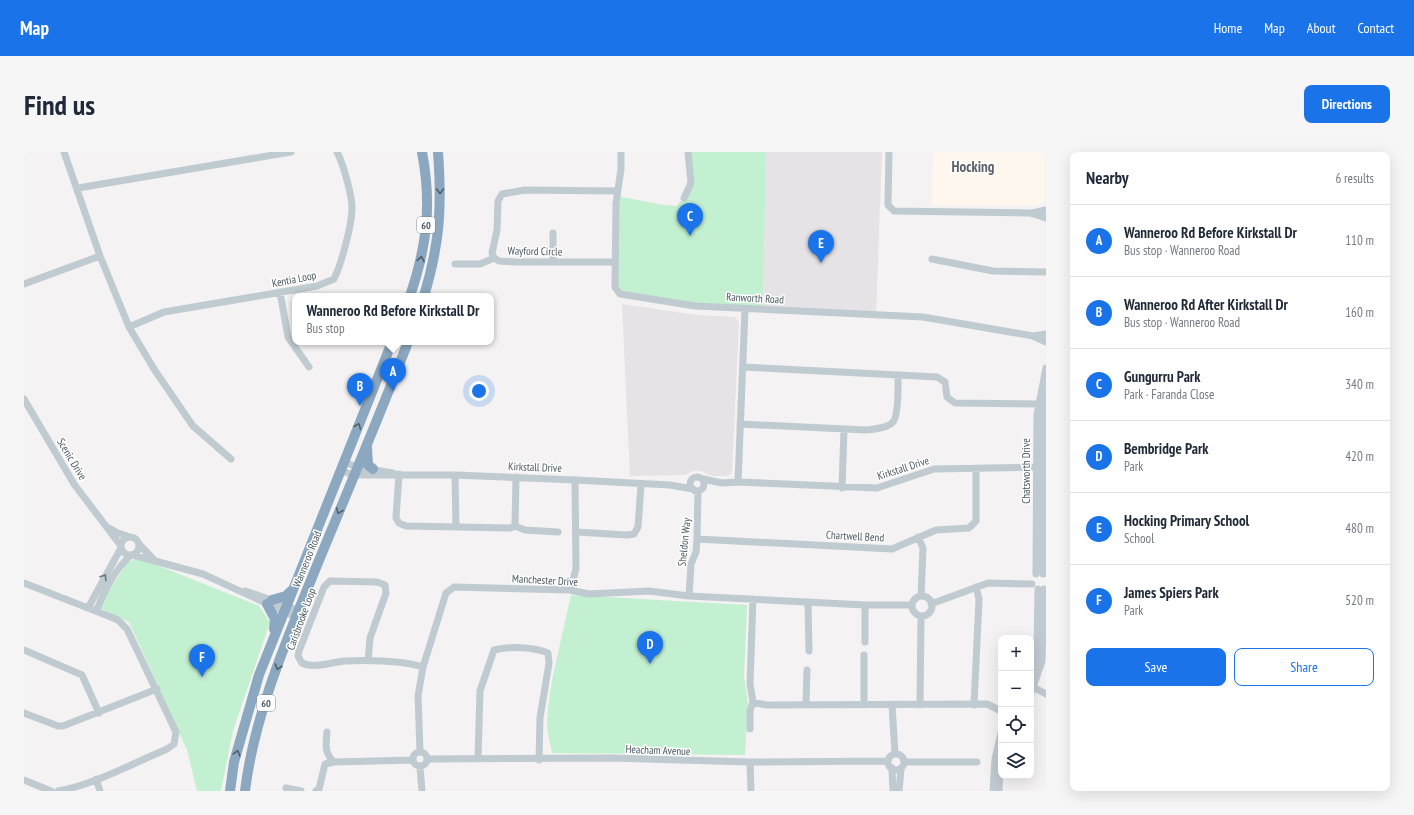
<!DOCTYPE html>
<html lang="en">
<head>
<meta charset="utf-8">
<style>
  :root { --surface:#fff; --page:#f6f6f7; --text:#1f2937; --muted:#747a83; --line:#e0e1e3; --accent:#1a73e8 }
  body { margin:0; font-family:"PT Sans Narrow",sans-serif; background:var(--page); color:var(--text) }
  .controls { position:absolute; right:12px; bottom:12px; display:grid; overflow:hidden; border-radius:8px; box-shadow:0 4px 16px #0002 }
  .controls button { width:36px; height:36px; display:grid; place-items:center; padding:0; border:0; border-bottom:1px solid var(--line); background:var(--surface); color:var(--text); font:20px sans-serif }
  .you { position:absolute; left:455px; top:239px; width:14px; height:14px; margin:-10px; border:3px solid #fff; border-radius:50%; background:#1a73e8; box-shadow:0 0 0 6px #1a73e833 }
  .badge { display:grid; place-items:center; width:26px; height:26px; border-radius:50%; background:var(--accent); color:#fff; font-size:13px; font-weight:700 }
  .pin { position:absolute; translate:-50% -33px; filter:drop-shadow(0 1px 2px #0008) }
  .pin::after { content:''; position:absolute; top:21px; width:14px; height:12px; background:inherit; clip-path:polygon(0 0,100% 0,50% 100%) }
  .popup { position:absolute; left:268px; top:141px; width:202px; height:52px; box-sizing:border-box; display:grid; place-content:center; border-radius:8px; background:var(--surface); filter:drop-shadow(0 1px 3px #0005); font-size:13px; white-space:nowrap; color:var(--muted) }
  .popup b { font-size:15px; color:var(--text) }
  .popup::after { content:''; position:absolute; left:50%; top:100%; margin-left:-8px; border:8px solid transparent; border-top-color:var(--surface) }
  .list { margin:0; padding:0; list-style:none }
  h2 { display:flex; justify-content:space-between; align-items:center; height:52px; margin:0; padding:0 16px; font-size:17px }
  h2 small { font-size:13px; font-weight:400; color:var(--muted) }
  .list li { display:grid; grid-template-columns:26px 1fr auto; gap:12px; align-items:center; box-sizing:border-box; height:72px; padding:0 16px; border-top:1px solid var(--line) }
  .list b { display:block; font-size:15px; white-space:nowrap }
  .list p { margin:0; font-size:13px; white-space:nowrap; color:var(--muted) }
  .list em { font-size:13px; font-style:normal; color:var(--muted) }
  .actions { display:flex; gap:8px; padding:12px 16px }
  .actions a { flex:1; padding:9px 0; border:1px solid var(--accent); border-radius:8px; text-align:center; font-size:14px; color:var(--accent) }
  .actions .main { background:var(--accent); color:#fff }
  .icon { flex:none; width:22px; height:22px; fill:none; stroke:currentColor; stroke-width:2; stroke-linecap:round; stroke-linejoin:round }
  .map { position:relative; flex:none; width:1022px; height:639px; overflow:hidden; border-radius:8px }
  header { display:flex; align-items:center; gap:24px; box-sizing:border-box; height:56px; padding:0 20px; background:var(--accent); color:#fff }
  header strong { font-size:19px }
  nav { display:flex; gap:22px; margin-inline-start:auto; font-size:14px }
  .intro { display:flex; align-items:center; justify-content:space-between; box-sizing:border-box; height:96px; padding:0 24px }
  h1 { margin:0; font-size:28px }
  .button { padding:10px 18px; border-radius:8px; background:var(--accent); color:#fff; font-size:14px; font-weight:700 }
  main { display:flex; gap:24px; padding:0 24px }
  aside { flex:1; background:var(--surface); border-radius:8px; box-shadow:0 4px 16px #0002 }
  .map>svg:first-child { display:block }
</style>
</head>
<body>
<header>
<strong>Map</strong>
<nav><a>Home</a><a>Map</a><a>About</a><a>Contact</a></nav>
</header>
<div class="intro"><h1>Find us</h1><a class="button">Directions</a></div>
<main>
<div class="map">
<svg width="1022" height="639" viewBox="0 0 1022 639">
  <rect width="100%" height="100%" fill="#f4f2f2"/>
  <!-- commercial -->
  <path fill="#fdf7ee" d="M909,0H1021V49L1016,53H908Z"/>
  <!-- education -->
  <path fill="#e5e3e5" d="M742,0H858L852,163L739,158Z
    M598,152L673,163L711,165L715,170L708,320L704,324H688L677,319H669L661,323L606,324Z"/>
  <!-- green -->
  <path fill="#c3f0d1" d="M664,0H742L739,158L671,154L593,139V44L640,53L653,54L664,39Z
    M111,407L120,408L235,454L246,470L209,579L197,639H173L163,598L105,470L74,455L104,410Z
    M547,443L723,453L720,524L724,552L721,603L528,601L523,577L524,555L528,528Z"/>
  <g fill="none" stroke-linecap="round" stroke-linejoin="round">
    <!-- minor -->
    <path stroke="#c0cad1" stroke-width="7" d="M40,0L76,104L105,175L130,217L169,274L207,307
      M597,0V17L592,51L591,135L596,142L671,154L899,165L1009,184L1022,182
      M865,0L864,53L870,59L1006,61L1022,66
      M54,36L267,0
      M660,46L667,31L664,0
      M1008,61L1022,58
      M529,81V110
      M908,107L969,119L1022,120
      M591,110H490L475,109L470,106L468,101L473,78L474,49L478,42L501,38L593,39
      M431,112H456L470,106
      M0,132L76,104
      M256,140L264,185L285,215
      M105,175L140,160L293,134L310,127C317,113 328,73 328,56C328,43 319,11 313,0
      M1009,184L1022,190
      M719,215L913,225L921,230L923,245L931,251L1020,252
      M0,247L50,332L97,394
      M716,272L842,278C850,277 864,276 869,270C875,263 874,233 874,223
      M320,310L333,315L369,321
      M316,318L329,323H431L551,328L646,333L669,337
      M375,322L372,366L375,371L382,374L486,376L491,374L492,325
      M431,323L432,375
      M666 332a7 7 0 1 1 14 0a7 7 0 1 1-14 0Z
      M679,327L698,331L714,330L853,336L910,317L1019,315
      M714,330L721,157
      M818,336L820,277
      M491,374L501,378L534,380
      M83,375L94,381L106,385
      M552,380L603,383L610,382L614,375L617,333
      M97 394a9 9 0 1 1 18 0a9 9 0 1 1-18 0Z
      M894,385L899,396L897,444
      M673,387L868,397L912,378L945,376L952,369V316
      M115,392L130,408
      M109,403L179,422L272,465
      M1012,422L1013,263L1022,216
      M1019,422V267L1022,241
      M0,431L87,465L94,468L103,477L152,580L150,592L143,597C112,610 67,634 34,639
      M546,438L552,417L551,328
      M221,439L262,453L274,459
      M665,444L667,412L672,400L673,387L674,339
      M888 454a10 10 0 1 1 20 0a10 10 0 1 1-20 0Z
      M729,447L726,532L729,550L742,553L963,552L977,559
      M784,450L785,499
      M907,452L964,431L1008,432
      M841,453V490
      M64,456L97,396
      M72,459C81,439 90,418 107,403
      M0,498L58,523L75,561
      M344,509L346,486L362,441L361,433L353,430L306,429L300,435L275,499L274,504L278,511C290,517 308,510 321,509C347,508 375,508 399,515
      M1007,525L1013,500L1014,437
      M1007,534L1022,542
      M1007,541L1018,509L1020,437
      M782,552L783,518
      M840,553V503
      M868,553L871,602
      M896,553L897,464
      M950,553L955,447L952,435
      M0,561L34,574H39L133,537
      M726,577V559L729,550
      M303,580C302,592 300,601 310,610L389,608
      M389 607a7 7 0 1 1 14 0a7 7 0 1 1-14 0Z
      M396,600L394,544L399,515L422,441L430,435L546,438L565,442L625,439L665,444L841,453H888
      M864 610a8 8 0 1 1 16 0a8 8 0 1 1-16 0Z
      M454,606L456,539L470,498C485,494 510,495 524,501L525,511L516,566L515,608
      M403,607L587,606L726,610L864,609
      M726,610L727,639
      M880,610H953
      M396,615L398,639
      M868,616L869,639
      M72,627L76,639
      M0,628L27,639
      M262,636L277,639
      M292,639L295,637L301,612L310,610
      M875,639L877,617
      M969,639L971,607L977,581
      M975,639L977,603"/>
    <!-- highway -->
    <path stroke="#8ba8c0" stroke-width="10" d="M386,144C403,94 408,52 398,0
      M400,144C416,91 418,55 414,0
      M343,295L344,313L349,317
      M248,448L262,444L267,439
      M243,452L251,467L250,477
      M206,639L210,610L235,523L368,190
      M221,639C230,565 261,492 289,423C321,345 354,268 384,190"/>
  </g>
  <!-- one-way arrows -->
  <defs><path id="oneway-chevron" d="M-2-3.5L2.5 0L-2 3.5" fill="none" stroke-width="1.6" stroke-linecap="round" stroke-linejoin="round"/></defs>
  <g stroke="#505f6a">
    <use href="#oneway-chevron" transform="translate(416 39) rotate(89)"/>
    <use href="#oneway-chevron" transform="translate(397 107) rotate(-80)"/>
    <use href="#oneway-chevron" transform="translate(334 274) rotate(-68)"/>
    <use href="#oneway-chevron" transform="translate(315 359) rotate(112)"/>
    <use href="#oneway-chevron" transform="translate(254 515) rotate(109)"/>
    <use href="#oneway-chevron" transform="translate(213 601) rotate(-75)"/>
  </g>
  <use stroke="#6d7a82" href="#oneway-chevron" transform="translate(80 425) rotate(-57)"/>
  <g text-anchor="middle" dominant-baseline="central" stroke-width="3" stroke-linejoin="round" paint-order="stroke">
    <!-- shield labels -->
    <g fill="#fff" stroke="#808990" stroke-width="1">
      <rect x="393" y="65" width="18" height="16" rx="3"/>
      <rect x="233" y="543" width="18" height="16" rx="3"/>
    </g>
    <g font-size="10" font-weight="bold" fill="#4a5760">
      <text x="402" y="73">60</text>
      <text x="242" y="551">60</text>
    </g>
    <!-- street labels -->
    <g font-size="11" fill="#4a5760" stroke="#fff">
      <text transform="translate(511 99) rotate(1)">Wayford Circle</text>
      <text transform="translate(270 127) rotate(-11)">Kentia Loop</text>
      <text transform="translate(731 146) rotate(3)">Ranworth Road</text>
      <text transform="translate(48 307) rotate(59)">Scenic Drive</text>
      <text transform="translate(511 315) rotate(2)">Kirkstall Drive</text>
      <text transform="translate(879 316) rotate(-18)">Kirkstall Drive</text>
      <text transform="translate(1002 319) rotate(-90)">Chatsworth Drive</text>
      <text transform="translate(831 384) rotate(3)">Chartwell Bend</text>
      <text transform="translate(660 390) rotate(-84)">Sheldon Way</text>
      <text transform="translate(283 407) rotate(-68)">Wanneroo Road</text>
      <text transform="translate(521 428) rotate(3)">Manchester Drive</text>
      <text transform="translate(277 467) rotate(-70)">Carisbrooke Loop</text>
      <text transform="translate(634 598) rotate(2)">Heacham Avenue</text>
    </g>
    <!-- district labels -->
    <g font-size="15" font-weight="bold" fill="#5f6367" stroke="#fff">
      <text x="949" y="14">Hocking</text>
    </g>
  </g>
</svg>
<div class="controls">
<button>+</button>
<button>−</button>
<button><svg class="icon" aria-label="locate" viewBox="0 0 24 24"><circle cx="12" cy="12" r="6"/><path d="M12 2v4M12 18v4M2 12h4M18 12h4"/></svg></button>
<button><svg class="icon" aria-label="layers" viewBox="0 0 24 24"><path d="M12 4l9 5-9 5-9-5zM3 14l9 5 9-5"/></svg></button>
</div>
<div class="you"></div>
<div class="pin badge" style="left:369px;top:239px">A</div>
<div class="popup"><b>Wanneroo Rd Before Kirkstall Dr</b>Bus stop</div>
<div class="pin badge" style="left:336px;top:254px">B</div>
<div class="pin badge" style="left:666px;top:84px">C</div>
<div class="pin badge" style="left:626px;top:512px">D</div>
<div class="pin badge" style="left:797px;top:111px">E</div>
<div class="pin badge" style="left:178px;top:525px">F</div>
</div>
<aside>
<h2>Nearby<small>6 results</small></h2>
<ul class="list">
<li><span class="badge">A</span><div><b>Wanneroo Rd Before Kirkstall Dr</b><p>Bus stop · Wanneroo Road</p></div><em>110 m</em></li>
<li><span class="badge">B</span><div><b>Wanneroo Rd After Kirkstall Dr</b><p>Bus stop · Wanneroo Road</p></div><em>160 m</em></li>
<li><span class="badge">C</span><div><b>Gungurru Park</b><p>Park · Faranda Close</p></div><em>340 m</em></li>
<li><span class="badge">D</span><div><b>Bembridge Park</b><p>Park</p></div><em>420 m</em></li>
<li><span class="badge">E</span><div><b>Hocking Primary School</b><p>School</p></div><em>480 m</em></li>
<li><span class="badge">F</span><div><b>James Spiers Park</b><p>Park</p></div><em>520 m</em></li>
</ul>
<div class="actions"><a class="main">Save</a><a>Share</a></div>
</aside>
</main>
</body>
</html>
